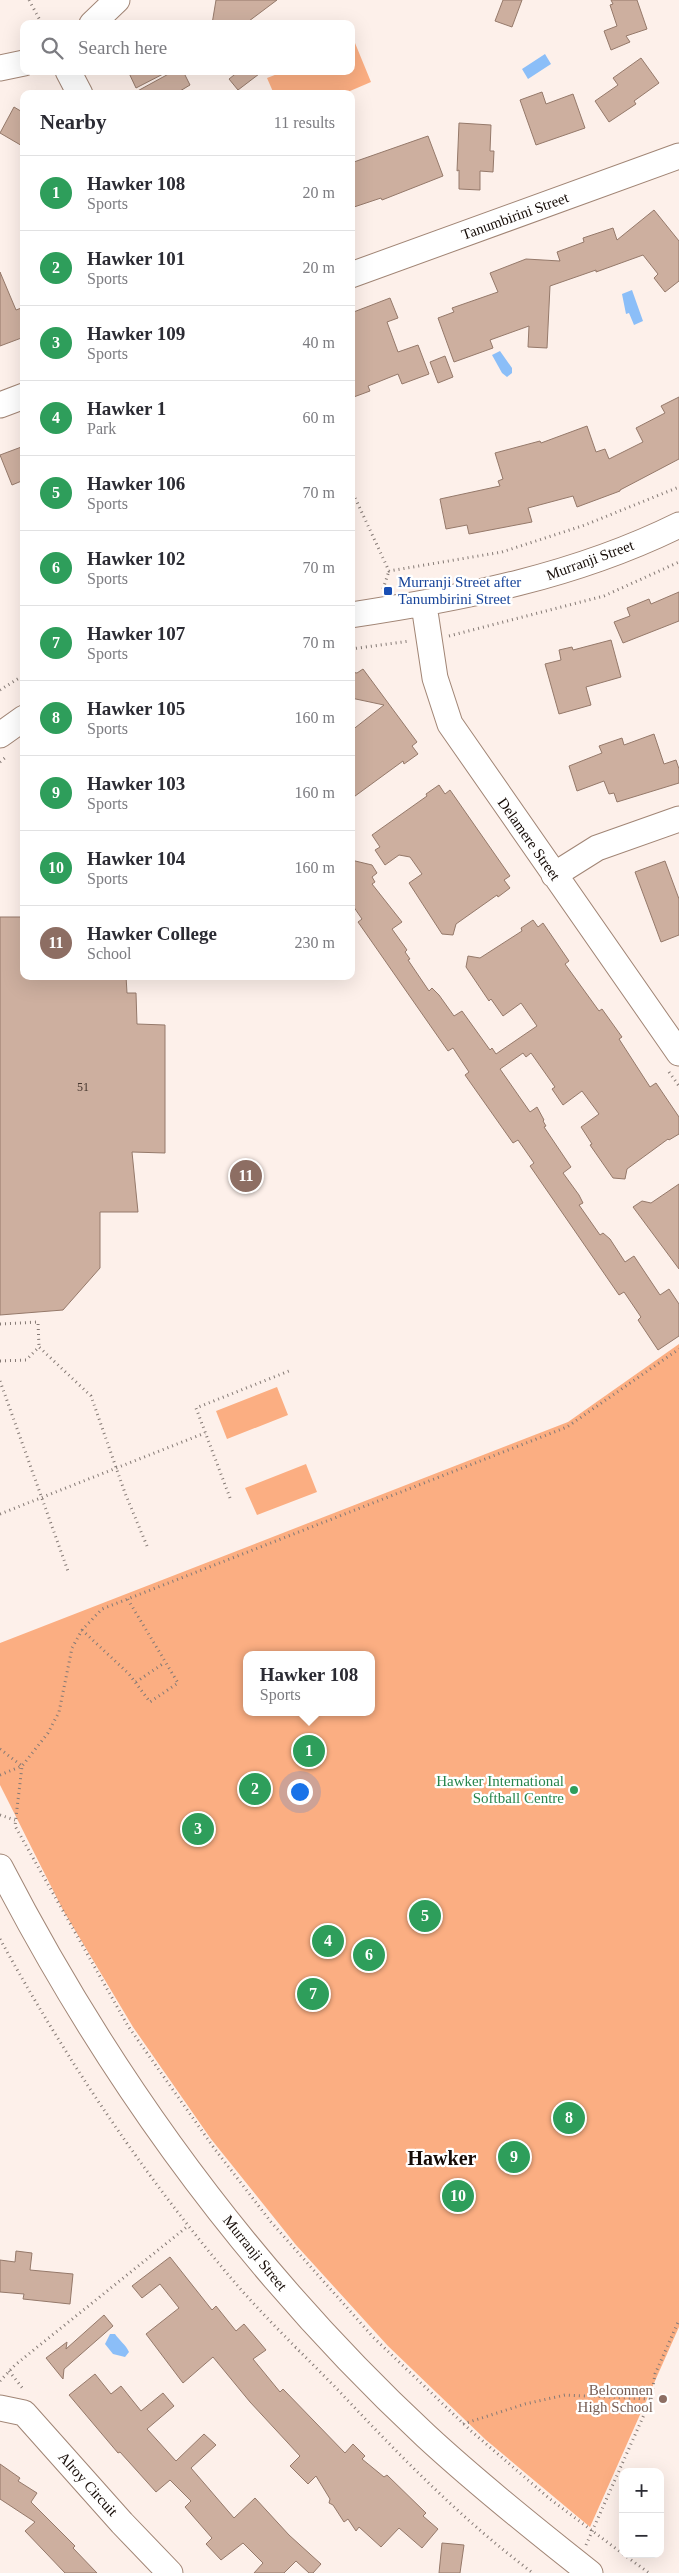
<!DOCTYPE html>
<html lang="en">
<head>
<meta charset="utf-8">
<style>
  :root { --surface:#fff; --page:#f7f7f7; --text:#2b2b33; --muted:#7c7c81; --line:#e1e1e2; --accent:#2b8256 }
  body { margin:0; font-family:Georgia,serif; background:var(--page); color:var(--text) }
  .controls { position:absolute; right:15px; bottom:15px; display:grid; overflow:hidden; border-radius:10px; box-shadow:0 5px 20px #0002 }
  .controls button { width:45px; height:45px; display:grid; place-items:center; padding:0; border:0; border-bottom:1px solid var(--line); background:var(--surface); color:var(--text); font:25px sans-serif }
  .you { position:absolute; left:299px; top:1791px; width:18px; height:18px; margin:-12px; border:4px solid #fff; border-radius:50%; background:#1a73e8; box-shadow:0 0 0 8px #1a73e833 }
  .badge { display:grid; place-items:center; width:32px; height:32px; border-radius:50%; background:var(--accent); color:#fff; font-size:16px; font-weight:700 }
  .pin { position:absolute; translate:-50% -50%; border:2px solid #fff; box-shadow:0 1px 5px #0006 }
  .popup { position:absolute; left:243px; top:1651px; width:132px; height:65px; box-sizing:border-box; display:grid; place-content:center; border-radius:10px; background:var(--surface); filter:drop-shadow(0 1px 4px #0005); font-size:16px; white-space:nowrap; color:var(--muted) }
  .popup b { font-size:19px; color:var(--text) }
  .popup::after { content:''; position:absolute; left:50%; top:100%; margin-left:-10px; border:10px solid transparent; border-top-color:var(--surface) }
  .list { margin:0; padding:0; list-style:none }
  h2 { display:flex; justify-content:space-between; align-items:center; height:65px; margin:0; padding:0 20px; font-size:21px }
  h2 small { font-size:16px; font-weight:400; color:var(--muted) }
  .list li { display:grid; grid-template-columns:32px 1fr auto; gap:15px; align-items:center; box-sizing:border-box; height:75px; padding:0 20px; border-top:1px solid var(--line) }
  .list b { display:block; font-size:19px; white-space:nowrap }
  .list p { margin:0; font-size:16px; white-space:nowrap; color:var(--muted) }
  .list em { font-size:16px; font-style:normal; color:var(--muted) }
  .icon { flex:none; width:28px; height:28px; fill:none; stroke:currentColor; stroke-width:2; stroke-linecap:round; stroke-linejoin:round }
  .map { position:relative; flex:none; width:679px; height:2573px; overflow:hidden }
  .search { position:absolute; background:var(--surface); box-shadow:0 5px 20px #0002; left:20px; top:20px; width:335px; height:55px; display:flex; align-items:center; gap:12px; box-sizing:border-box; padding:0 18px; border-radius:10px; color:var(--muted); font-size:19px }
  .panel { position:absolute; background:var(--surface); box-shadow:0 5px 20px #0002; left:20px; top:90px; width:335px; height:890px; border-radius:10px }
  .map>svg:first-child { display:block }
</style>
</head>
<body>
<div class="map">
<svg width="679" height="2573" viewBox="0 0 679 2573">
  <rect width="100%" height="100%" fill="#fdf0ea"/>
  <!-- green -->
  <path fill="#fbae82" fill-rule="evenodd" d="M355,43L371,82L343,94H274L267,78L285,71H351V45Z
    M679,1344V2327L590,2527L486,2440L388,2346L296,2245L211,2139L133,2027L63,1910L0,1785V1643L568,1422ZM246,1655H372V1712H246Z
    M277,1387L288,1415L227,1439L216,1411Z
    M306,1464L317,1492L257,1515L245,1488Z"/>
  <!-- water -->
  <path fill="#8bbef8" d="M545,54L551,64L528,79L522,69Z
    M632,290L643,321L634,325L629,313L626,314L622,294Z
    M500,351L512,368V373L507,377L502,373L492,355Z
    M110,2334H115C119,2340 126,2345 129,2352L125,2357L113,2354L105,2344Z"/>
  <!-- building -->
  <path fill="#cdaf9f" stroke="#95796a" d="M216,0H277L245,24H212Z
    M503,0H522L512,27L495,21Z
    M611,0H637L647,29L626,36L630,42L611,50L604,31L617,26L610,5L613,4Z
    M641,58L659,83L634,101L636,104L609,122L595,101L618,85L613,78Z
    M128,71H169L136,88Z
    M174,71H183L190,85L175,94H132Z
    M239,71H263L238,90L229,79Z
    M542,92L546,104L573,94L585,128L536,145L520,100Z
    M14,107L24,113V147L0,133Z
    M459,123L491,125L490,151H494L493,172L480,171V190L459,189V170L457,171Z
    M428,136L443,176L382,200L381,198L351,208V163Z
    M654,210L679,241V281L665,292L654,278L658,274L643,255L596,272V270L550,286L547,348L528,347L529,326L490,340L493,348L454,362L438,318L454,312L452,308L498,292L490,273L526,259L560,261L557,252L584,242L583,238L613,228L617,240Z
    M0,272L16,310L24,307V337L0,346Z
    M390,298L398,318L387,322L398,352L418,345L429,374L402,384L398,374L368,386L370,391L351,398V313Z
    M445,356L453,377L438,383L430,362Z
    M679,397V459L620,490V491L577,507L573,496L528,508L532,522L469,534L467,525L446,529L440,499L500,486L498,481L503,479L495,453L540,441L541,443L587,426L596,452L605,449L609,459L643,442L636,428L665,413L661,406Z
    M24,446V480L12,485L0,455Z
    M679,592V621L623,643L614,622L630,616L627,608L649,599L651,604Z
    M611,640L621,677L586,687L591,705L559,714L545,664L561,660L559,650L572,647L573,650Z
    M363,669L417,742L412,746L418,754L404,764L403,761L351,799V731L384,705L351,698V672L357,673Z
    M654,734L664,764L676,760L679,769V783L617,802L614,793L609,794L604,781L577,791L569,766L602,753L599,746L622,738L624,745Z
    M439,785L445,794L450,790L510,876L504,880L510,888L498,897L497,895L456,924L453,935L442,934L409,883L422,874L410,857L399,855L385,865L375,850L380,847L372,835L427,796L426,794Z
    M351,860L372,865L377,873L372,877L375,882L372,884L402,922L392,929L407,950L405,952L410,959L408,960L429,991L432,988L439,995L454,1016L462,1011L490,1050L492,1048L496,1054L537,1026L521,1003L503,1016L491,999L489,1001L466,967L468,956L480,958L522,931L521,928L533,920L538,927L543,923L569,961L565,964L599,1011L602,1009L622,1037L619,1039L650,1087L656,1083L679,1117V1134L669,1140L668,1139L627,1169L625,1179L613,1178L590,1145L592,1144L581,1127L599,1114L582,1091L563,1105L552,1089L555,1087L531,1053L526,1057L523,1053L500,1069L530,1112L537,1107L544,1120L543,1121L546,1126L544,1127L571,1167L563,1173L579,1195L583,1203L579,1205L600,1235L603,1233L610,1239L625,1262L634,1256L660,1295L669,1289L679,1304V1336L658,1350L638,1320L641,1317L624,1292L619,1295L530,1166L534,1163L518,1140L513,1143L465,1075L469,1072L453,1048L448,1051L358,922L362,919L351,903Z
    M665,861L679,899V935L661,942L635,872Z
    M0,917H24V976H126L127,993H136L137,1024L165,1025V1153L132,1152L138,1212H100V1268L63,1310L0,1315Z
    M679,1184V1269L633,1207L642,1201L651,1203Z
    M16,2251L32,2253L30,2270L73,2274L70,2304L23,2299L24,2294L0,2292V2260L15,2262Z
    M170,2257L212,2310L216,2306L236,2331L244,2324L261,2344L266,2350L253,2359L280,2392L283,2389L345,2453L353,2444L365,2456L362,2459L384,2477L387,2475L426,2513L423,2516L438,2529L422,2548L399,2528L381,2547L359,2527L356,2531L348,2519L344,2522L333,2505L329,2503L330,2499L316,2476L308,2484L290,2466L300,2456L250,2402L213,2357L183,2383L146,2334L179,2308L160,2284L142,2298L132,2286Z
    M104,2315L113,2326L64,2369L63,2379L46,2358L67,2342L66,2349Z
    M95,2374L111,2394L121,2386L141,2411L163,2393L174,2406L147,2429L176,2461L204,2434L216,2445L191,2468L234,2518L255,2498L289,2535L321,2564L313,2573H309L296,2561L284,2573H254L263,2563L243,2543L221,2560L206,2544L212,2538L185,2507L191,2501L170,2480L156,2492L120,2452L118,2453L69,2395Z
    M0,2464L20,2478L18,2481L37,2493L31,2502L75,2546L73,2548L97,2573H65L25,2531L35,2522L0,2499Z
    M442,2543L464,2545L460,2573H439Z"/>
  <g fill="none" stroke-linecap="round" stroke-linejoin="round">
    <defs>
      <path id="minor" d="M92,24L117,0
        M0,68L24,63
        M68,71L80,94
        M351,275L679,156
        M0,405L24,396
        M424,605L435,678L450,724L679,1053
        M351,615C464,598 576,576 679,525
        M0,735L24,718
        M554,875L597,848L679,819
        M0,1867C109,2078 251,2273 426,2436C478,2484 534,2529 590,2573
        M0,2408L24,2413L122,2523L170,2573"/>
    </defs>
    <!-- minor casing -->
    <use href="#minor" stroke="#a18575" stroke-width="27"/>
    <!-- path -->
    <path stroke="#857a75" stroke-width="3" stroke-dasharray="1 4" stroke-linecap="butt" d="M29,0L42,24
      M351,489L389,571L502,552L585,525L679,487
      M383,589L389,571
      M449,636L604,596L679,562
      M351,649L410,641
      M0,690L24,675
      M0,762L7,756
      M669,1072L679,1086
      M0,1324L38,1322L39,1347
      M0,1361L26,1360L39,1347L91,1396L125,1493L147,1546
      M0,1381L69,1574
      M230,1498L196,1408L289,1371
      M0,1514L205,1433
      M82,1630L129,1674L150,1702L178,1683L127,1598
      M136,1682L164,1663
      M0,1749L22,1766L15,1826L128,2026L214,2148L271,2222L373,2337L470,2430L550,2499L623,2554
      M0,1775L22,1766L48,1733L59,1712L72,1648L82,1630L102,1609L567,1427L679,1349
      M0,1815L15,1820
      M0,1939C66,2059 142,2173 231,2278C264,2317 302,2353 338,2390C399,2455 462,2520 533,2573
      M9,2371L24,2390
      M0,2381L15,2365L188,2226
      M463,2424L525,2404L565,2395L651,2399
      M586,2545L651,2399L655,2374L679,2320
      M623,2554L649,2573"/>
    <!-- minor -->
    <use href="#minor" stroke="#fff" stroke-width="25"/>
  </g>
  <!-- markers -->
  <rect fill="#1a4fb4" stroke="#fff" stroke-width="2" x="383" y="586" width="10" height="10" rx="2.5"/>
  <circle fill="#2e9e5b" stroke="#fff" stroke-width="2" cx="574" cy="1790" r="5"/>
  <circle fill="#8d6e63" stroke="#fff" stroke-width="2" cx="663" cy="2399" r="5"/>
  <g text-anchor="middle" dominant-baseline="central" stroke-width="4.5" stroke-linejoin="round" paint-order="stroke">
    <!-- number labels -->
    <g font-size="12" fill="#44352d">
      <text x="83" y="1087">51</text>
    </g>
    <!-- street labels -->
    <g font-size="15" fill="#160c07" stroke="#fff">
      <text transform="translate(515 216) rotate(-20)">Tanumbirini Street</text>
      <text transform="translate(590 560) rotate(-20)">Murranji Street</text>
      <text transform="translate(529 839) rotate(55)">Delamere Street</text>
      <text transform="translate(255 2253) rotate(51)">Murranji Street</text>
      <text transform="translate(88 2484) rotate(48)">Alroy Circuit</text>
    </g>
    <!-- transit labels -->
    <g font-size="15" fill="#164399" stroke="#fff" text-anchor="start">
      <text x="398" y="582">Murranji Street after<tspan x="398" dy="17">Tanumbirini Street</tspan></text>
    </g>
    <!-- leisure labels -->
    <g font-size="15" fill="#27864d" stroke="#fff" text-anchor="end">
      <text x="564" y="1781">Hawker International<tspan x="564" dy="17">Softball Centre</tspan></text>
    </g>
    <!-- education labels -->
    <g font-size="15" fill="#785e54" stroke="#fff" text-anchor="end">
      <text x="653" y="2390">Belconnen<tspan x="653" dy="17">High School</tspan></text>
    </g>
    <!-- district labels -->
    <g font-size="20" font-weight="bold" fill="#160c07" stroke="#fff">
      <text x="442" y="2158">Hawker</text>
    </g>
  </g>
</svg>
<div class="controls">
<button>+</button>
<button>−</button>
</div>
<div class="you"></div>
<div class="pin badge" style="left:309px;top:1751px;background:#2e9e5b">1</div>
<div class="popup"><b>Hawker 108</b>Sports</div>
<div class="pin badge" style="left:255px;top:1789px;background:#2e9e5b">2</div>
<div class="pin badge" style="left:198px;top:1829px;background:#2e9e5b">3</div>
<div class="pin badge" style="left:328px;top:1941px;background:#2e9e5b">4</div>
<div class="pin badge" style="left:425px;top:1916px;background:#2e9e5b">5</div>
<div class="pin badge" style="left:369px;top:1955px;background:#2e9e5b">6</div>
<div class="pin badge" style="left:313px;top:1994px;background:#2e9e5b">7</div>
<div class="pin badge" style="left:569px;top:2118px;background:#2e9e5b">8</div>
<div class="pin badge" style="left:514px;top:2157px;background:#2e9e5b">9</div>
<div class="pin badge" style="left:458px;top:2196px;background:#2e9e5b">10</div>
<div class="pin badge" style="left:246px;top:1176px;background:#8d6e63">11</div>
<div class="search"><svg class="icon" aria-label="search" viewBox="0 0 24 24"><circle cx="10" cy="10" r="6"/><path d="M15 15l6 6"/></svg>Search here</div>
<section class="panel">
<h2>Nearby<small>11 results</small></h2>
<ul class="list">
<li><span class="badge" style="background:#2e9e5b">1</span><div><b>Hawker 108</b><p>Sports</p></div><em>20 m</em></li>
<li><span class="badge" style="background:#2e9e5b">2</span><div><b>Hawker 101</b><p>Sports</p></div><em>20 m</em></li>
<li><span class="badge" style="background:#2e9e5b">3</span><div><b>Hawker 109</b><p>Sports</p></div><em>40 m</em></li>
<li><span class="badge" style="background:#2e9e5b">4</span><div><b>Hawker 1</b><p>Park</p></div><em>60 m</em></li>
<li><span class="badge" style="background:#2e9e5b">5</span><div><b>Hawker 106</b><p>Sports</p></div><em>70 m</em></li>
<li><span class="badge" style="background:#2e9e5b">6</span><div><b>Hawker 102</b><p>Sports</p></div><em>70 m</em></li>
<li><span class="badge" style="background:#2e9e5b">7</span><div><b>Hawker 107</b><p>Sports</p></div><em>70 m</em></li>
<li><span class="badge" style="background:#2e9e5b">8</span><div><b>Hawker 105</b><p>Sports</p></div><em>160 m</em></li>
<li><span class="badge" style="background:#2e9e5b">9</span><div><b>Hawker 103</b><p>Sports</p></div><em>160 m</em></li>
<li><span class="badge" style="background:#2e9e5b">10</span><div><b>Hawker 104</b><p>Sports</p></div><em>160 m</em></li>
<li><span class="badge" style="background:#8d6e63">11</span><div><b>Hawker College</b><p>School</p></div><em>230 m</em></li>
</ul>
</section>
</div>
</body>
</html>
